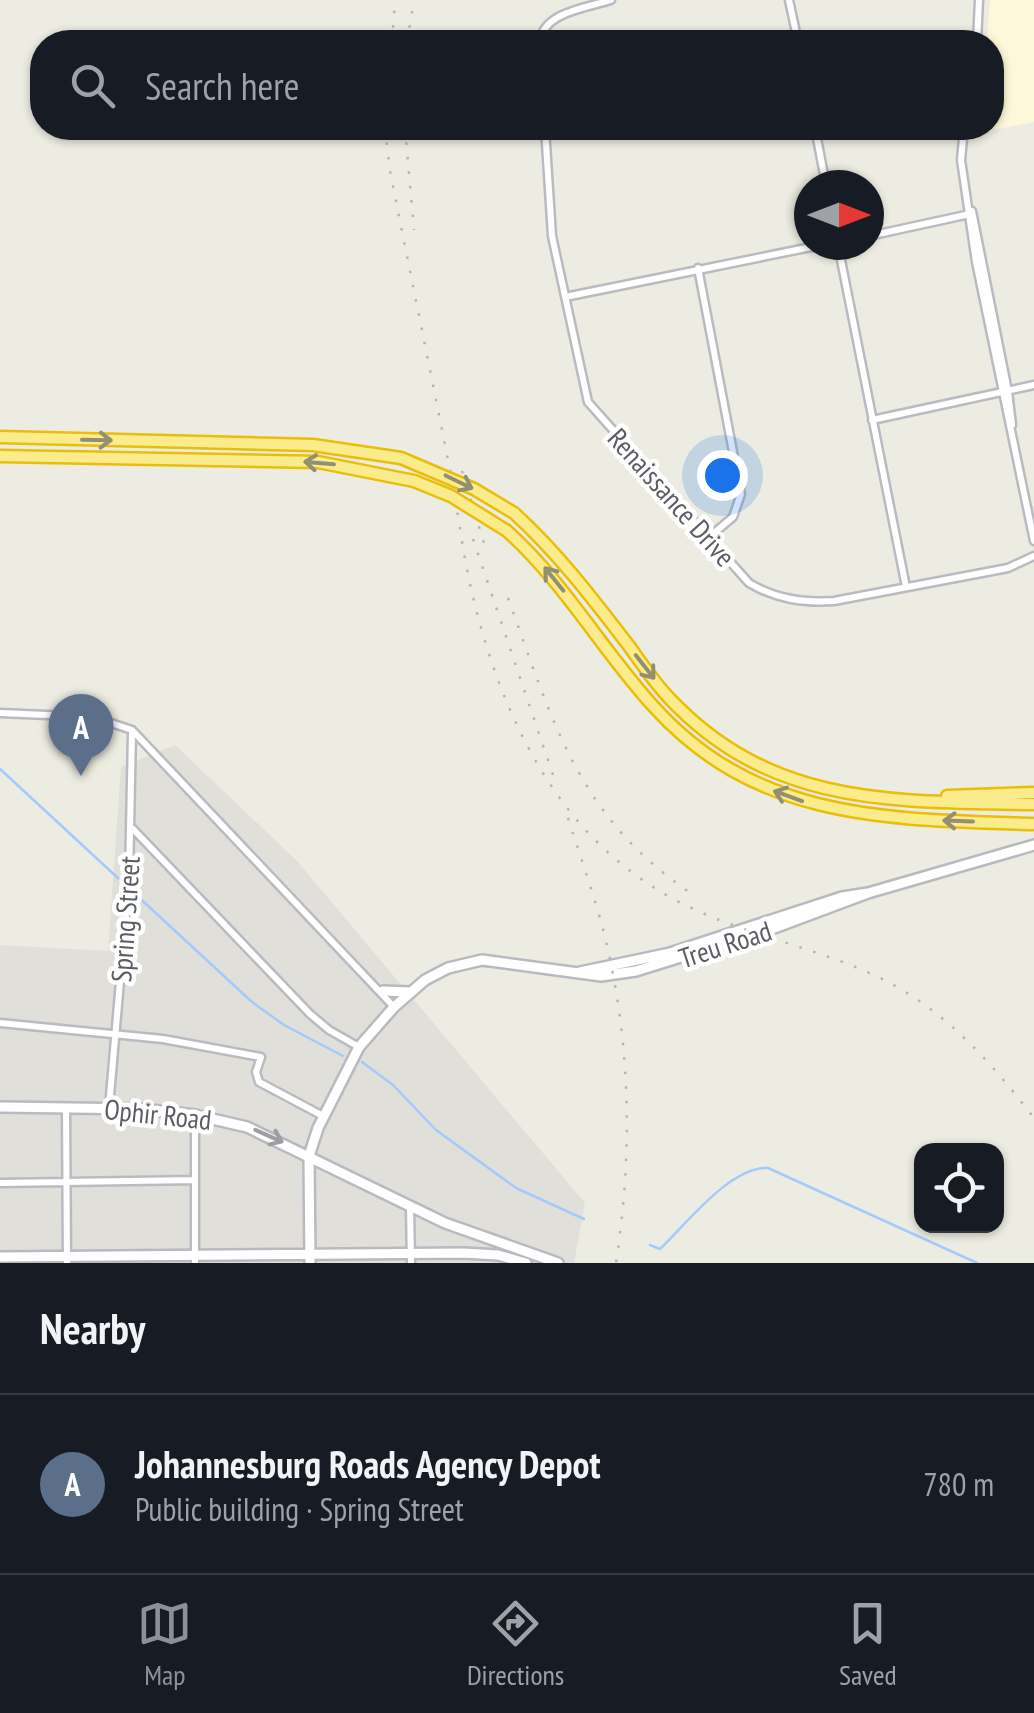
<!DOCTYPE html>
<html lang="en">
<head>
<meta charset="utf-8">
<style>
  :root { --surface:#171b24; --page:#20242c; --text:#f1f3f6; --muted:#9ea1a6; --line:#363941; --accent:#8c9099 }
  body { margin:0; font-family:"PT Sans Narrow",sans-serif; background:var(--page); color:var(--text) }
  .controls { position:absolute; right:30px; bottom:30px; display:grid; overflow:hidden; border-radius:20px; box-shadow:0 2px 8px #0004 }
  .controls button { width:90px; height:90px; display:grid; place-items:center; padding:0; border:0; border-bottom:2px solid var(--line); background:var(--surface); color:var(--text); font:50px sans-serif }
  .compass { position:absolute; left:794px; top:170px; width:90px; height:90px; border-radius:50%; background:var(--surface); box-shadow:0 2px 8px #0004; rotate:90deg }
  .you { position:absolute; left:722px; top:475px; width:35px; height:35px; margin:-25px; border:8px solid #fff; border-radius:50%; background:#1a73e8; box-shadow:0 0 0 15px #1a73e833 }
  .badge { display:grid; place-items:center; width:65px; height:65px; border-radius:50%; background:var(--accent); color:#fff; font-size:32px; font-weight:700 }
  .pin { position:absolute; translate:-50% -82px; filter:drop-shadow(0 2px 5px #0008) }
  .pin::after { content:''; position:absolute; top:52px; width:35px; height:30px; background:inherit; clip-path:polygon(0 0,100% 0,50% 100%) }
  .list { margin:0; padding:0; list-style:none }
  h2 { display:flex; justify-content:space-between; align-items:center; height:130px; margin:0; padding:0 40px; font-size:42px }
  h2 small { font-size:32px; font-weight:400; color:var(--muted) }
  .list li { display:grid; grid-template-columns:65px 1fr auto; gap:30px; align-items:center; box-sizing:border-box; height:180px; padding:0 40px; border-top:2px solid var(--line) }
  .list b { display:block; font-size:38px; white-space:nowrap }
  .list p { margin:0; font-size:32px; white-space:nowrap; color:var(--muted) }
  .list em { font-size:32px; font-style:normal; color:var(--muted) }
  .icon { flex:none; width:55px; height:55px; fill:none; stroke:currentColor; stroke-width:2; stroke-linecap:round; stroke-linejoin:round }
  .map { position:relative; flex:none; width:1034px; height:1263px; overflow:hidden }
  .search { position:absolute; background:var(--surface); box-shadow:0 2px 8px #0004; left:30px; right:30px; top:30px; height:110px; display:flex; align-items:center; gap:25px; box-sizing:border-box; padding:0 35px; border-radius:40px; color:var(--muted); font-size:38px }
  .sheet { height:310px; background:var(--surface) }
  nav { display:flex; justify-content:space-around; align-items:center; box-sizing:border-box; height:140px; border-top:2px solid var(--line); background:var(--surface); font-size:28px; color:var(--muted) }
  nav a { display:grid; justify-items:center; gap:5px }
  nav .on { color:var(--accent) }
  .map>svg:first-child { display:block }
</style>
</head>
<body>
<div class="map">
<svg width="1034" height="1263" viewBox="0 0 1034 1263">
  <rect width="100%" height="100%" fill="#edece2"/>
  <!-- commercial -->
  <path fill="#fdf9d8" d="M990,0H1034V122L982,132L978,128H992V42H987Z"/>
  <!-- industrial -->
  <path fill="#e1dfda" d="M175,745L297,861L585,1203L574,1263H0V945L108,951L121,767Z"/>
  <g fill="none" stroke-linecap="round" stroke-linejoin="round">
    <!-- stream -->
    <path stroke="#a3cafd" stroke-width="2.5" d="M0,769L252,1002L284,1025L343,1056
      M362,1062L393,1085L436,1130L516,1188L584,1219
      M650,1245L660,1249C687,1223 731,1166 768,1168L977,1263"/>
    <defs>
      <path id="street" d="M789,0L798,42
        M540,42C543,12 586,8 611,0
        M977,42L979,0
        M545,128L552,236L588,402L749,583C776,599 803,603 834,601L1008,568L1034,556
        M815,128L826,185
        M964,128L961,160L976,262L1034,541
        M972,211L1008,391L1012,425
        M869,236L970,214
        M838,245L906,587
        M698,268L741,494L733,517L708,538
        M565,297L821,245
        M872,420L1034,385
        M0,713L93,717L132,730L394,1007
        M133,829L310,1014L329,1030L359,1047
        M0,1023L163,1039L261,1057L256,1072L259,1082L323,1116
        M66,1107L67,1263
        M109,1107L129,879L132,732
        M195,1115V1263
        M0,1183L195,1180
        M410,1207L411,1263"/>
      <path id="secondary" d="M580,972L670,953L842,897L868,893L1034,845
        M383,991L410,992
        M0,1107L142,1109L195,1115L247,1127L445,1223L558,1263
        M0,1257L464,1253L498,1255L526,1263
        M310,1263L309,1156L318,1128L359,1047L394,1007L425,980L448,968L482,960L601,976L636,971L777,927L868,893"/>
      <path id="highway" d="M0,437L313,445L401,458
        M0,456L318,462L414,481
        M514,513C558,553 593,599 629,646C642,664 655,684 671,700C774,808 897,801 1034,804
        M507,531C565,583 602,650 654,707C758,822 891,819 1034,824
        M947,796L1034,793"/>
    </defs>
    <!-- street casing -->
    <use href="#street" stroke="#babbc1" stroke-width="11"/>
    <!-- secondary casing -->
    <use href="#secondary" stroke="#b8bac0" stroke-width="14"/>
    <!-- highway casing -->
    <use href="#highway" stroke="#e9be06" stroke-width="15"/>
    <!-- street -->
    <use href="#street" stroke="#fff" stroke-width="6"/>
    <!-- secondary -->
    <use href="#secondary" stroke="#fff" stroke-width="9"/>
    <!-- highway -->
    <use href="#highway" stroke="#faec8d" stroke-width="10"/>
    <!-- rail -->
    <path stroke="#b3b4b4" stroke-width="2.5" stroke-dasharray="2.5 12" stroke-linecap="butt" d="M392,42L395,0
      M407,42L414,0
      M385,128L390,171C409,267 429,364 448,460C458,509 463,560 476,609C507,729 565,844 681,903C740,933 805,945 865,971C938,1002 987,1057 1034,1118
      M405,128L414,230
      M462,471L487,553
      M473,539L553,775
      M508,598C553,722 578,819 695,896
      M568,818C582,862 598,905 608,950C631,1053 632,1159 616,1263"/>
    <defs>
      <path id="highway-bridge" d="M401,458L474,489L514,513
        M414,481L451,496L507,531"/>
    </defs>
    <!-- highway-bridge casing -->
    <use href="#highway-bridge" stroke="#e9be06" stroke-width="15" stroke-linecap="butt"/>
    <!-- highway-bridge -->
    <use href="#highway-bridge" stroke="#faec8d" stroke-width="10"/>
  </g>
  <!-- one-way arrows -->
  <defs><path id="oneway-shaft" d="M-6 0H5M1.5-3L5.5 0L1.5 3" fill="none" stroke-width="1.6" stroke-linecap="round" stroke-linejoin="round" transform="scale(2.5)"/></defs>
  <g stroke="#938f72">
    <use href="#oneway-shaft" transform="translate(97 440) rotate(1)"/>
    <use href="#oneway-shaft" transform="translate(319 463) rotate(-175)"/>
    <use href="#oneway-shaft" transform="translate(459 482) rotate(26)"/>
    <use href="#oneway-shaft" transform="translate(554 579) rotate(-129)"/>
    <use href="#oneway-shaft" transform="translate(645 667) rotate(52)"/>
    <use href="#oneway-shaft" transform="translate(788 796) rotate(-160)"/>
    <use href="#oneway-shaft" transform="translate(958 821) rotate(-178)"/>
  </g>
  <use stroke="#9d9ea1" href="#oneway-shaft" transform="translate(269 1136) rotate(24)"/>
  <g text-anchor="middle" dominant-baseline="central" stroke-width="9" stroke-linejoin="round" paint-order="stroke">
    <!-- street labels -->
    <g font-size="28" fill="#5b5d63" stroke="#fff">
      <text transform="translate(672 497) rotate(48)">Renaissance Drive</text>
      <text transform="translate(125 919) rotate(-86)">Spring Street</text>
      <text transform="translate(725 944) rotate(-18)">Treu Road</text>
      <text transform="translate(158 1114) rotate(6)">Ophir Road</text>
    </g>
  </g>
</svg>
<div class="controls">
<button><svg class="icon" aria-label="locate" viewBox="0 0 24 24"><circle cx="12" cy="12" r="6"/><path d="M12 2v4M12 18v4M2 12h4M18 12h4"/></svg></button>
</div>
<svg class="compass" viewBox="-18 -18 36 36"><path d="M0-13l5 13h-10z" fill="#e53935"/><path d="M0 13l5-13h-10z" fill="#9ea1a6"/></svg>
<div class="you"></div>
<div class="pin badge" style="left:81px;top:776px;background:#5c6f8a">A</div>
<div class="search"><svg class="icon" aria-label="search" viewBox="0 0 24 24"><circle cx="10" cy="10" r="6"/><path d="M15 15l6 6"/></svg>Search here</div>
</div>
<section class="sheet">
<h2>Nearby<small></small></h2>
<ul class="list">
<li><span class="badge" style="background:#5c6f8a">A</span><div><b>Johannesburg Roads Agency Depot</b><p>Public building · Spring Street</p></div><em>780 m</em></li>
</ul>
</section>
<nav>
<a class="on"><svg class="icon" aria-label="map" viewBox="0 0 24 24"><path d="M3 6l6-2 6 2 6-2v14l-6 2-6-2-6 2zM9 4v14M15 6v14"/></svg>Map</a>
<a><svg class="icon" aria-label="directions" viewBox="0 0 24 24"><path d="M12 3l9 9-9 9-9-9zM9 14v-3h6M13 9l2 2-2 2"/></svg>Directions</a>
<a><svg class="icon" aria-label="saved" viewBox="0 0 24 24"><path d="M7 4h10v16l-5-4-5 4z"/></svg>Saved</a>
</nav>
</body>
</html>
